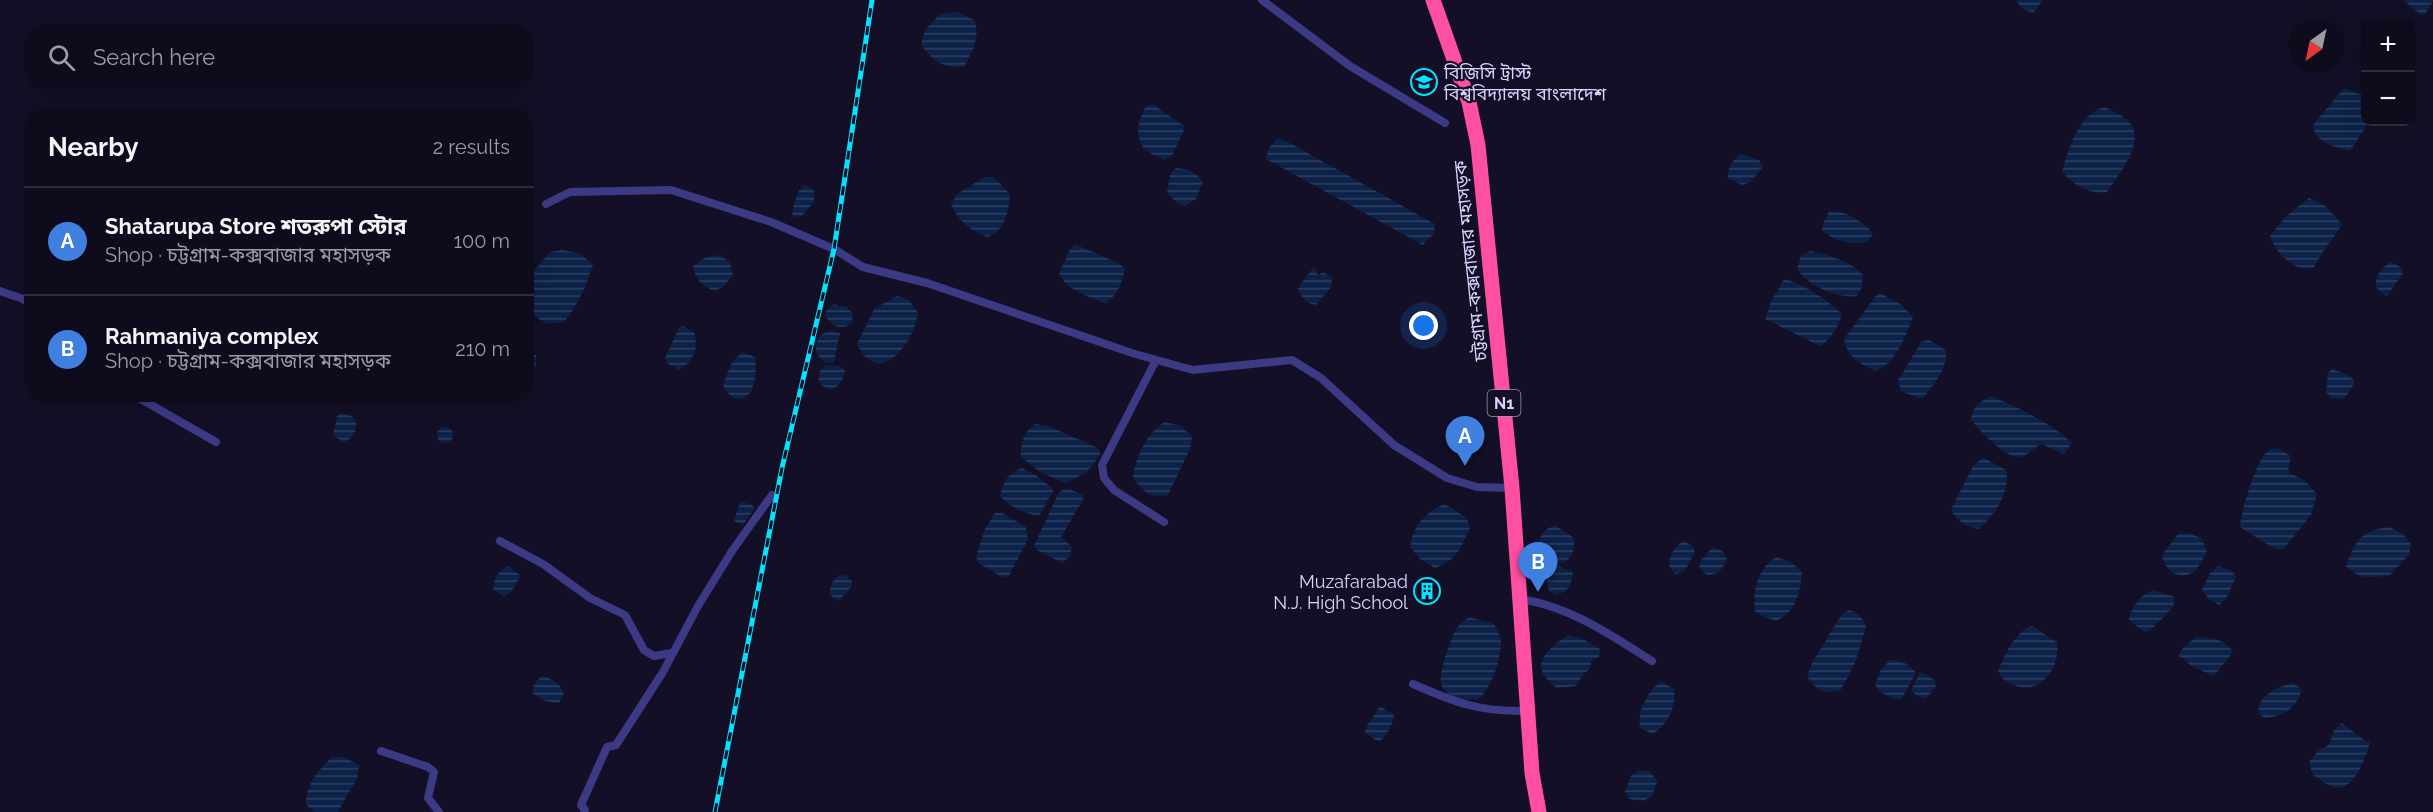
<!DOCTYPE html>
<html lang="en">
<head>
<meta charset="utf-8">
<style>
  :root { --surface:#0e0b1c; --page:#171425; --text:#f1f3f6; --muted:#9b9ba3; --line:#2e2b3b; --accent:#1a73e8 }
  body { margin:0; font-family:Raleway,"Noto Sans Bengali",sans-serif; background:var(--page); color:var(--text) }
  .controls { position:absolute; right:18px; top:18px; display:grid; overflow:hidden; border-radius:12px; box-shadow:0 6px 24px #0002 }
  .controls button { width:54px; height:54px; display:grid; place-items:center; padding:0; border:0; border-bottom:2px solid var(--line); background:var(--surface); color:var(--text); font:30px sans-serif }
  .compass { position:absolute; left:2289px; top:18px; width:54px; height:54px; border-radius:50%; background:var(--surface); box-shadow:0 6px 24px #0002; rotate:213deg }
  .you { position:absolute; left:1424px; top:326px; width:21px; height:21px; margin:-15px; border:4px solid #fff; border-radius:50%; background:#1a73e8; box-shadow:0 0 0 9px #1a73e833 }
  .badge { display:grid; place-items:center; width:39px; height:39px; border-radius:50%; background:var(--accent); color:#fff; font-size:20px; font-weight:700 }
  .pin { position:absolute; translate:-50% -50px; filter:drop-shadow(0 2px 3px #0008) }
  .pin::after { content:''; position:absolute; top:32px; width:21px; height:18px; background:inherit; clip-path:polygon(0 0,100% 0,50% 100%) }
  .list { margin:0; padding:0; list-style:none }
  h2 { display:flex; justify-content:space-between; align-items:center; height:78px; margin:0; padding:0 24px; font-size:26px }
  h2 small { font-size:20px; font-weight:400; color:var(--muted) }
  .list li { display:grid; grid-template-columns:39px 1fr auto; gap:18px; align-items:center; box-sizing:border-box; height:108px; padding:0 24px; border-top:2px solid var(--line) }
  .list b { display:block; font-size:22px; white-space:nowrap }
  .list p { margin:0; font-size:20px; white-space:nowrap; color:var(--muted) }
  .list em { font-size:20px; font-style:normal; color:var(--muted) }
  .icon { flex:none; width:33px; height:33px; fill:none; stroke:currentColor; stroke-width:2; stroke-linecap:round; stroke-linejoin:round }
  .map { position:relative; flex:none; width:2433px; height:812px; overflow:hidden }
  .search { position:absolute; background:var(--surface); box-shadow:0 6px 24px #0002; left:24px; top:24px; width:510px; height:66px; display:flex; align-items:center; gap:15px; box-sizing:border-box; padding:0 21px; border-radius:24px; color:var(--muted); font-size:22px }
  .panel { position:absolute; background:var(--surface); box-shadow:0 6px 24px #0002; left:24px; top:108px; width:510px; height:294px; border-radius:24px }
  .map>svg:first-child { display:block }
</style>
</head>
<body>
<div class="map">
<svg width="2433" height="812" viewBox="0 0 2433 812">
  <defs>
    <pattern id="water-rules" width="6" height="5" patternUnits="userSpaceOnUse" patternTransform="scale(1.5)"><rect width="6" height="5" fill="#0c2248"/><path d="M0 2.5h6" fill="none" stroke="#2f4163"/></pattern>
  </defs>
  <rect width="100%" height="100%" fill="#130f26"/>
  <!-- water -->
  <path fill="url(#water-rules)" d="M2016,0H2043L2033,13L2021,8Z
    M2403,0H2433V1L2425,14L2421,15Z
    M958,12L974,20C981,37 972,52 964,67C945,69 930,60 921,44L925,30L940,14Z
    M2344,88L2365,96L2366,122H2369L2350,151C2335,147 2315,143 2313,125Z
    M1147,105H1154L1184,126V130L1172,156L1165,160C1159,157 1148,153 1143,147C1134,136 1139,115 1147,105Z
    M2105,107C2112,111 2120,114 2126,119C2150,138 2119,173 2107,192C2089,195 2074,185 2062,172C2068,148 2079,114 2105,107Z
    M1277,139L1286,141L1435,224L1434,233L1423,245L1266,159L1269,148Z
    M1741,154L1759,160L1763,166L1752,181L1743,185L1728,179C1727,167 1732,161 1741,154Z
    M1176,168C1188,169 1196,172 1203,182L1196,199L1185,206L1178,204L1167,193L1170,175Z
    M985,177H994L1010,194C1009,211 1005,230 988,237C969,230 960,222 951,205L957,194Z
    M805,185L814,190V202L802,216L794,217L792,215C794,205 796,190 805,185Z
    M2309,198L2324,205L2342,224C2334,240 2321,251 2314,268C2295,273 2275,253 2270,236L2285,217Z
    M1829,211C1844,210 1864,221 1873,234L1867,242C1852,245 1835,241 1822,231L1823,224Z
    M1074,245H1077L1120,264L1125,269C1122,282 1117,297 1105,303C1087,296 1068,291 1059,274L1069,251Z
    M562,250L578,253L593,264C587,284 578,306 564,322L547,324L527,311V279L550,252Z
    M1810,251C1827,255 1850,260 1863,275L1862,287L1857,296C1837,299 1807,286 1797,268L1801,256Z
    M720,255L730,263L733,275L723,287L714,291C701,285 695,279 693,266L706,257Z
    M2391,262L2402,268L2403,273L2387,296C2368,288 2376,271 2391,262Z
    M1313,268L1317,270L1316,273L1319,275L1323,272L1332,278L1331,287L1316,305C1307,304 1300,297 1298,288Z
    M1784,279C1804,284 1827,300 1842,314C1839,325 1830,341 1820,346L1765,319L1771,302Z
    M1880,293L1902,305L1913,317C1906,336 1895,365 1875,371C1859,363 1847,357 1844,339L1875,297Z
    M897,296L909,300L918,313C914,343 879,390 857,344L875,308Z
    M834,304L847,307L853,314L852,323C841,331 832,326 825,316L827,309Z
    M683,326L694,332C699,348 694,361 679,370L667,363L665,358L679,328Z
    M831,331L840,333L834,362C825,364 821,360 816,352C817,339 817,334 831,331Z
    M1929,340L1946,350C1948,368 1934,385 1923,398H1917L1901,391L1898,381L1921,342Z
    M527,349L536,355C537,366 534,374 527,382Z
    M742,352L755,357C757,368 756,381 751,391C743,405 727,398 723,385L731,364Z
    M825,365L839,366L845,370C843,385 829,399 818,380L820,371Z
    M2332,369L2347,374L2354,380V384L2344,399L2331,398L2326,392L2328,373Z
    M1991,396C2019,408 2050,422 2072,443L2064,454L2041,444C2035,447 2027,456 2021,457C2007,460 1978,430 1971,419C1973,406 1980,402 1991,396Z
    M342,413L351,416L356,421C357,431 353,439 343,442L333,435L337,416Z
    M1165,422L1181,426L1192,437L1190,449L1168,495C1150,499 1144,492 1133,478C1135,458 1147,432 1165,422Z
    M1035,424L1048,426L1096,447L1101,452C1090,472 1085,474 1065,483L1040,472L1021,457C1020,444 1024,432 1035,424Z
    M437 435a8 8 0 1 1 16 0a8 8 0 1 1-16 0Z
    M2277,448L2291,456L2288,472L2304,480L2317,494L2311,515L2283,550L2275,549L2240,527C2241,511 2256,460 2268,451C2270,449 2275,449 2277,448Z
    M1984,458L2006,470C2011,491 1995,516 1978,529C1967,527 1955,520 1951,509L1974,464Z
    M1022,468L1037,476L1052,488L1053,492L1039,516C1026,514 1009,507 1000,496C1003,483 1008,472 1022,468Z
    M1063,489L1072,490L1083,495V500L1061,537L1072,547L1070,556L1062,563L1037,550L1034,546L1058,494Z
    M740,502L750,504L755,508L743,525L734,521Z
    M1445,504L1467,518L1470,528C1461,548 1456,561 1435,568L1420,559L1410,547C1412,527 1426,511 1445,504Z
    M995,513H1002L1026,527L1028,539L1009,576L1002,577L978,563L976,556L985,529Z
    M1556,526L1574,538C1577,563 1556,571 1538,556C1537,543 1541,527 1556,526Z
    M2389,527L2403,534L2411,544L2409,555L2390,575C2373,578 2358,580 2346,566C2356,540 2360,531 2389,527Z
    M2188,533L2201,538L2207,550C2203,558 2199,570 2190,574C2176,580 2163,567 2162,555L2178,534Z
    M1683,541L1693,546L1695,552L1685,571L1676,574C1662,565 1672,549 1683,541Z
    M1713,547L1722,551L1727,558C1723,569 1719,575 1707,575L1699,568L1701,560Z
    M1777,557L1792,563L1802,572C1800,593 1796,612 1776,621L1762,616L1755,611C1752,592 1759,565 1777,557Z
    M508,566L520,575C517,583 513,593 504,596L493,589C494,579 498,570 508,566Z
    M1559,566L1573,572L1570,586L1564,592L1556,595L1550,592L1547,585V574Z
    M2218,566L2232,571L2236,577L2226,599L2219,605L2209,599L2202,590L2210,573Z
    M840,575H845L852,581V586L839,601L830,595C830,586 832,580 840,575Z
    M2154,590L2175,597L2173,607L2150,631L2144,632L2129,620C2131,606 2141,594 2154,590Z
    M1849,610C1857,613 1864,617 1866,627L1855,663L1841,690C1826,695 1814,690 1807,676L1812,663L1842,614Z
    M1469,617L1494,624C1496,629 1501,636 1501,642C1501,660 1491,690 1477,700C1466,699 1446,698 1442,686C1437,676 1450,641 1455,631C1458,625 1464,621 1469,617Z
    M2032,626L2057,642C2061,668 2039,698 2011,684C2005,681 2001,677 1998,671C2004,656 2016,630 2032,626Z
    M1568,635L1581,638L1600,649L1599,657L1592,660L1589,670L1584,673L1576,686L1557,688C1527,668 1545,650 1568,635Z
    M2197,636C2213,640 2223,637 2233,652L2214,676L2193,667L2178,655L2184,647Z
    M1890,660C1901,661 1911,664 1916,673L1901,700L1892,698L1878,691L1875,684L1881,670Z
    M1920,672L1935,680L1936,686L1926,699L1917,696L1911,690Z
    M542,676C553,679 559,683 564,693L559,703L545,701L532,693L534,684Z
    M1660,681L1674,689C1677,706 1667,725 1653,734L1640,728C1637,710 1647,694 1660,681Z
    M2293,683L2302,689C2296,709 2285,715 2265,718L2259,714C2255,697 2278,686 2293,683Z
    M1380,706L1394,715C1393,725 1386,736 1379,742L1365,733L1367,726Z
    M2342,723L2364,740L2370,742C2366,757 2354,793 2333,787C2326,785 2319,779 2313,775L2309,762L2318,751L2329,745L2334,730Z
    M332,757H344L359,765L357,778L338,812H315L306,805C305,786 318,770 332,757Z
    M1639,770L1651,772L1657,782L1652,796L1643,801L1629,799L1625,791L1631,776Z"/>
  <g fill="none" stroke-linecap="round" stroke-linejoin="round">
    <!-- street -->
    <path stroke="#3d3a85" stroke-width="8" d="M1262,0L1350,66L1445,123
      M546,204L570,192L671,190L771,222L834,249L863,267L927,283L1135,354L1193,370L1292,360L1321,378L1394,445L1447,478L1477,487L1512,488
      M0,291L23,299L32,306
      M1156,360L1102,465L1104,478L1114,490L1164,522
      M132,394L216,442
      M500,541L543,564L590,598L625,615L644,650L654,656L672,653
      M1520,599C1569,606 1611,635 1652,661
      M1413,684C1456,703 1480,712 1528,711
      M381,751L428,767L434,772L428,798L439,812
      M584,812L585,810L581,805L607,747L616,745L663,672L698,606L732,551L772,495"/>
    <!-- highway -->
    <path stroke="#ff4fa3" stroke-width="15" d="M1433,0L1469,102L1478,145L1512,488L1532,773L1539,812"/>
    <defs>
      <path id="rail" d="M715,812L782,468L834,249L872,0"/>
    </defs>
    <!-- rail casing -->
    <use href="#rail" stroke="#00e5ff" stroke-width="5"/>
    <!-- rail -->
    <use href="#rail" stroke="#130f26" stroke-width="3" stroke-dasharray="9" stroke-linecap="butt"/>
  </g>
  <!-- icons -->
  <defs>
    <symbol id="university-ring" viewBox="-11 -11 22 22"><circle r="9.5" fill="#130f26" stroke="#00e5ff" stroke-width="1.5"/><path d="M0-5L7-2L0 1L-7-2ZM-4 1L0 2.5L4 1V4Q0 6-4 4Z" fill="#00e5ff"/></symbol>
    <symbol id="building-ring" viewBox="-11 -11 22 22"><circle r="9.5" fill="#130f26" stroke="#00e5ff" stroke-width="1.5"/><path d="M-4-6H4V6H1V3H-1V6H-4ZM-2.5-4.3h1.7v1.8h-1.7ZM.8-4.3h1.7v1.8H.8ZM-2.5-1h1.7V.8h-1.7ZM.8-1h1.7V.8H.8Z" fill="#00e5ff"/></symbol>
  </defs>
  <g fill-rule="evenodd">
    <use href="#university-ring" x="1409" y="67" width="30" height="30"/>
    <use href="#building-ring" x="1412" y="576" width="30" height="30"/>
  </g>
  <g text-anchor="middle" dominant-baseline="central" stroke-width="4.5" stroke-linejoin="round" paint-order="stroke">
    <!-- shield labels -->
    <rect fill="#130f26" stroke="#9e99be" stroke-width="1.5" x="1487.5" y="390" width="33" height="26" rx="4.5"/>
    <g font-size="16" font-weight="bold" fill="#d9d4ff">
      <text x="1504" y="403">N1</text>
    </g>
    <!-- poi labels -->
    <g font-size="18" fill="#d9d4ff" stroke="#130f26" text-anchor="start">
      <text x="1444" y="72">বিজিসি ট্রাস্ট<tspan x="1444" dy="21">বিশ্ববিদ্যালয় বাংলাদেশ</tspan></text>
      <text x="1408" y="581" text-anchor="end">Muzafarabad<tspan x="1408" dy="21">N.J. High School</tspan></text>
    </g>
    <!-- street labels -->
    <g font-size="18" fill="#d9d4ff" stroke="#130f26">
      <text transform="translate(1470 261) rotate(-96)">চট্টগ্রাম-কক্সবাজার মহাসড়ক</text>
    </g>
  </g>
</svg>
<div class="controls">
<button>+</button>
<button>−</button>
</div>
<svg class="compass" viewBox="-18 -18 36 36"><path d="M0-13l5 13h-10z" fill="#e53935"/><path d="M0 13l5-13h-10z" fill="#9b9ba3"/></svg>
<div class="you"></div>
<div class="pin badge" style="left:1465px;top:466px;background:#3f7fe0">A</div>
<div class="pin badge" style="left:1538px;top:592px;background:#3f7fe0">B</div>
<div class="search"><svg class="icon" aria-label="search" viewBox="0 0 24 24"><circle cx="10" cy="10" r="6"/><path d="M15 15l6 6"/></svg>Search here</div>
<section class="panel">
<h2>Nearby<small>2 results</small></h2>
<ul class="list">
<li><span class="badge" style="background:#3f7fe0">A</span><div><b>Shatarupa Store শতরুপা স্টোর</b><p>Shop · চট্টগ্রাম-কক্সবাজার মহাসড়ক</p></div><em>100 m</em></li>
<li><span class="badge" style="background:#3f7fe0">B</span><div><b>Rahmaniya complex</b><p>Shop · চট্টগ্রাম-কক্সবাজার মহাসড়ক</p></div><em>210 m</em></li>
</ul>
</section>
</div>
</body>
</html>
